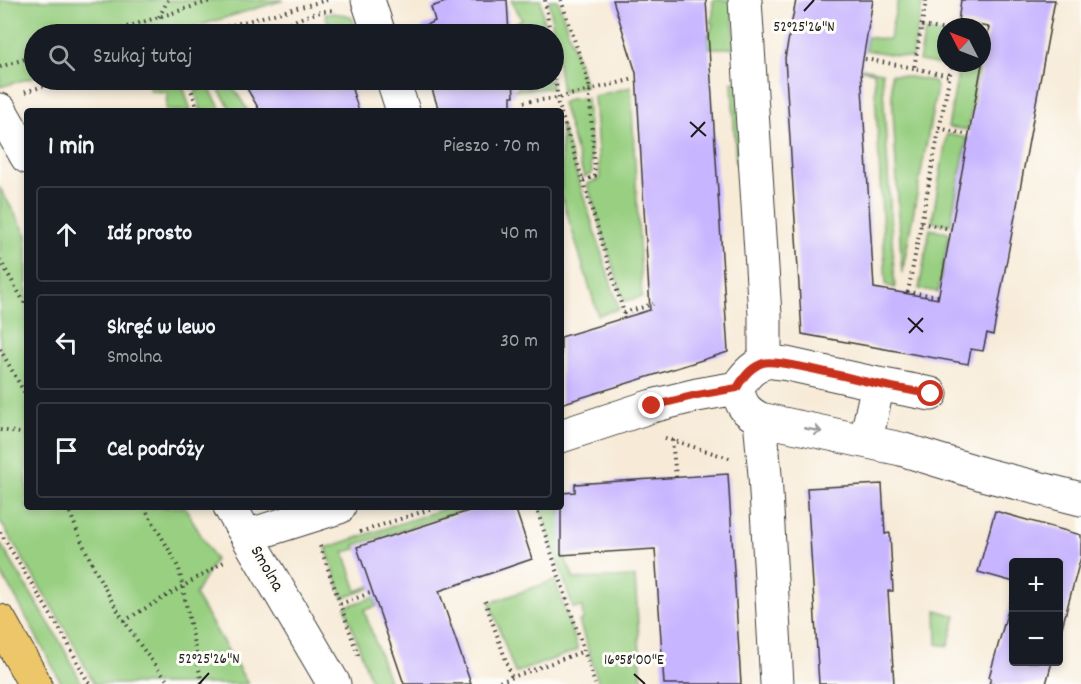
<!DOCTYPE html>
<html lang="pl">
<head>
<meta charset="utf-8">
<style>
  :root { --surface:#171b24; --page:#20242c; --text:#f1f3f6; --muted:#9ea1a6; --line:#363941 }
  body { margin:0; font-family:Dekko,sans-serif; background:var(--page); color:var(--text) }
  .controls { position:absolute; right:18px; bottom:18px; display:grid; overflow:hidden; border-radius:6px; box-shadow:0 3px 9px #0003 }
  .controls button { width:54px; height:54px; display:grid; place-items:center; padding:0; border:0; border-bottom:2px solid var(--line); background:var(--surface); color:var(--text); font:30px sans-serif }
  .compass { position:absolute; left:937px; top:18px; width:54px; height:54px; border-radius:50%; background:var(--surface); box-shadow:0 3px 9px #0003; rotate:312deg }
  .stop { position:absolute; width:18px; height:18px; margin:-14px; border:4px solid #c8321e; border-radius:50%; background:#fff }
  .stop.end { background:#c8321e; border-color:#fff; box-shadow:0 2px 6px #0008 }
  .list { margin:0; padding:0; list-style:none }
  h2 { display:flex; justify-content:space-between; align-items:center; height:78px; margin:0; padding:0 24px; font-size:26px }
  h2 small { font-size:20px; font-weight:400; color:var(--muted) }
  .list li { display:grid; grid-template-columns:39px 1fr auto; gap:18px; align-items:center; box-sizing:border-box; height:96px; margin:0 12px 12px; padding:0 12px; border:2px solid var(--line); border-radius:6px }
  .list b { display:block; font-size:22px; white-space:nowrap }
  .list p { margin:0; font-size:20px; white-space:nowrap; color:var(--muted) }
  .list em { font-size:20px; font-style:normal; color:var(--muted) }
  .icon { flex:none; width:33px; height:33px; fill:none; stroke:currentColor; stroke-width:2; stroke-linecap:round; stroke-linejoin:round }
  .map { position:relative; flex:none; width:1081px; height:684px; overflow:hidden }
  .search { position:absolute; background:var(--surface); box-shadow:0 3px 9px #0003; left:24px; top:24px; width:540px; height:66px; display:flex; align-items:center; gap:15px; box-sizing:border-box; padding:0 21px; border-radius:33px; color:var(--muted); font-size:22px }
  .panel { position:absolute; background:var(--surface); box-shadow:0 3px 9px #0003; left:24px; top:108px; width:540px; height:402px; border-radius:6px }
  .map>svg:first-child { display:block }
</style>
</head>
<body>
<div class="map">
<svg width="1081" height="684" viewBox="0 0 1081 684">
  <rect width="100%" height="100%" fill="#fdfcf7"/>
  <filter id="ink" filterUnits="userSpaceOnUse"><feTurbulence type="fractalNoise" baseFrequency=".0167" numOctaves="2"/><feDisplacementMap in="SourceGraphic" scale="12" xChannelSelector="R" yChannelSelector="G"/><feConvolveMatrix kernelMatrix="1 2 1 2 8 2 1 2 1" color-interpolation-filters="sRGB"/></filter>
  <filter id="wash" filterUnits="userSpaceOnUse"><feTurbulence type="fractalNoise" baseFrequency=".008" numOctaves="4" result="noise"/><feDisplacementMap in="SourceGraphic" scale="24" xChannelSelector="R" yChannelSelector="G"/><feGaussianBlur stdDeviation="1.35" result="paint"/><feColorMatrix in="noise" values="0 0 0 0 0 0 0 0 0 0 0 0 0 0 0 0 0 1.4 0 .05"/><feComposite in="paint" operator="in"/></filter>
  <g filter="url(#wash)">
    <rect width="100%" height="100%" fill="#f7ebd8"/>
    <!-- green -->
    <path fill="#98cf81" stroke="#5a764e" stroke-width="1.5" d="M0,0H284L172,34H34V77L0,87Z
      M511,0H541L545,34H515L511,26L522,19Z
      M549,0H558L586,86L562,92Z
      M713,0H732L735,48H709L708,37L713,24L710,22L713,15Z
      M898,0H923L912,58L865,50L867,37L889,40Z
      M331,13L347,15L352,18L358,34H333L325,14Z
      M925,31L946,34L942,65L919,61Z
      M960,63H979L968,130L948,127Z
      M862,68L882,72L895,288L886,285L874,72L862,70Z
      M891,74L933,81L937,87L902,274Z
      M147,80H181L191,111H166L167,92L151,91Z
      M213,80H229L248,111H232Z
      M525,80H551L552,88L514,90L526,83Z
      M738,81L743,163L736,164L732,82Z
      M208,86L222,111H201L195,91Z
      M631,87L642,297L624,301L587,184L600,179L594,96Z
      M587,98L592,174L584,177L562,103L569,99Z
      M561,124L619,309L598,315L561,194Z
      M947,134L967,138L950,225L932,222Z
      M0,188L27,235V507H185L215,560L195,595L248,684H94L70,637L0,521Z
      M930,229L949,233L938,292L919,289Z
      M450,507H473L355,545L356,549L344,552L357,591L370,586L371,588L343,598L326,548Z
      M540,507H560L564,555L574,579L635,577L642,684H599L579,621L583,620L582,607L573,608Z
      M0,543L61,643L82,684H62L17,600L0,572Z
      M555,580L578,650L515,673L490,603Z
      M374,597L377,606L364,610L390,684H372L345,607Z
      M936,610L956,616L948,646L937,644Z"/>
    <g id="blocks">
      <!-- building -->
      <path fill="#c7b5ff" d="M451,0H507L509,34H424L421,27L435,21L431,7Z
        M613,0H706L728,352L561,404V337L650,310L636,73Z
        M796,0H873L861,71L874,288L938,299L989,27L958,22L961,0H1055L993,335L987,333L983,351L971,349L968,364L802,334L785,58Z
        M242,80H349L359,111H260Z
        M429,80H513L514,96H511V111H439Z
        M728,474L741,684H664L655,549L561,555V493L575,492V484Z
        M882,484L885,534L890,533L893,591H888L894,684H819L807,488Z
        M481,507H515L532,559L439,591L471,684H404L357,547Z
        M995,511L1081,535V557L1059,638V562H1014V582L978,572Z
        M1014,589V662H1052L1046,684H989L991,678L989,677Z"/>
    </g>
  </g>
  <g filter="url(#ink)">
    <use href="#blocks" fill-opacity="0" stroke="#3d3b38" stroke-width="1.5"/>
    <g fill="none" stroke-linecap="round" stroke-linejoin="round">
      <defs>
        <path id="minor" d="M368,0L379,34
          M393,80L403,111
          M0,110L27,157
          M765,361L787,364L878,384L866,440
          M878,384L931,394
          M737,388C741,405 745,411 760,419L901,449L986,475L1081,499
          M760,419L765,475L777,684
          M561,436L652,406L697,395L737,388C745,375 752,368 765,361V315L745,0
          M230,507L247,536
          M334,684L247,536L339,507"/>
        <path id="major" d="M0,621L35,684"/>
      </defs>
      <!-- minor casing -->
      <use href="#minor" stroke="#3d3b38" stroke-width="35"/>
      <!-- major casing -->
      <use href="#major" stroke="#3d3b38" stroke-width="35"/>
      <!-- path -->
      <path stroke="#3d3b38" stroke-width="4" stroke-dasharray="1.5 4.5" stroke-linecap="butt" d="M545,0L550,34
        M926,0L914,68L949,76
        M159,17L168,0
        M922,26L946,30
        M104,34L214,0
        M198,34L327,0
        M276,34C285,21 320,10 336,10
        M982,36L986,37
        M865,59L914,68
        M554,61L558,104L561,111
        M0,67L34,56
        M188,80L198,111
        M25,92L62,80
        M524,102L558,98L634,79
        M561,113L583,181L595,176L589,84L561,0
        M939,128L969,135
        M583,181L624,313L653,304
        M921,223L951,229
        M0,260L27,307
        M938,296L908,292L952,63
        M0,349L27,397
        M0,430L27,434
        M665,438L732,459
        M672,440L676,477
        M68,507C91,571 127,632 170,684
        M144,507L171,553L179,569L202,684
        M479,507V508
        M536,507L595,684
        M0,532L65,638L89,684
        M360,532L437,507
        M320,546L359,658
        M485,601L512,678
        M340,604L373,592
        M124,621L224,562
        M494,684L584,651"/>
      <!-- minor -->
      <use href="#minor" stroke="#fff" stroke-width="33"/>
      <!-- major -->
      <use href="#major" stroke="#ecc669" stroke-width="33"/>
    </g>
    <!-- one-way arrows -->
    <defs><path id="oneway-shaft" d="M-6 0H5M1.5-3L5.5 0L1.5 3" fill="none" stroke-width="1.6" stroke-linecap="round" stroke-linejoin="round" transform="scale(1.5)"/></defs>
    <use stroke="#999" href="#oneway-shaft" transform="translate(813 430) rotate(11)"/>
  </g>
  <g fill="none" stroke-linecap="round" stroke-linejoin="round" filter="url(#ink)">
    <!-- route -->
    <path stroke="#c8321e" stroke-width="8" d="M652,406L697,395L737,388C743,377 751,367 763,363C776,358 857,380 877,384C895,388 913,391 931,394"/>
  </g>
  <!-- ticks -->
  <path fill="none" stroke="#1c1c1c" stroke-width="2" d="M804,11L814,0M690,122L706,136M691,137L705,122M908,318L923,332M909,333L923,318M634,674L645,684M199,684L209,673"/>
  <g text-anchor="middle" dominant-baseline="central" stroke-width="6" stroke-linejoin="round" paint-order="stroke">
    <!-- street labels -->
    <g font-size="18" fill="#1c1c1c" stroke="#fdfcf7">
      <text transform="translate(266 569) rotate(60)">Smolna</text>
    </g>
  </g>
  <g font-size="15" text-anchor="middle" fill="#1c1c1c" stroke="#fdfcf7" stroke-width="6" stroke-linejoin="round" paint-order="stroke">
    <text x="804" y="31">52°25'26"N</text>
    <text x="209" y="663">52°25'26"N</text>
    <text x="634" y="664">16°58'00"E</text>
  </g>
</svg>
<div class="controls">
<button>+</button>
<button>−</button>
</div>
<svg class="compass" viewBox="-18 -18 36 36"><path d="M0-13l5 13h-10z" fill="#e53935"/><path d="M0 13l5-13h-10z" fill="#9ea1a6"/></svg>
<div class="stop" style="left:931px;top:394px"></div>
<div class="stop end" style="left:652px;top:406px"></div>
<div class="search"><svg class="icon" aria-label="search" viewBox="0 0 24 24"><circle cx="10" cy="10" r="6"/><path d="M15 15l6 6"/></svg>Szukaj tutaj</div>
<section class="panel">
<h2>1 min<small>Pieszo · 70 m</small></h2>
<ul class="list">
<li><svg class="icon" aria-label="ahead" viewBox="0 0 24 24"><path d="M12 20V5M6 11l6-6 6 6"/></svg><div><b>Idź prosto</b></div><em>40 m</em></li>
<li><svg class="icon" aria-label="left" viewBox="0 0 24 24"><path d="M17 20v-9H6M10 6l-5 5 5 5"/></svg><div><b>Skręć w lewo</b><p>Smolna</p></div><em>30 m</em></li>
<li><svg class="icon" aria-label="arrive" viewBox="0 0 24 24"><path d="M6 21V4h12l-3 4 3 4H6"/></svg><div><b>Cel podróży</b></div></li>
</ul>
</section>
</div>
</body>
</html>
